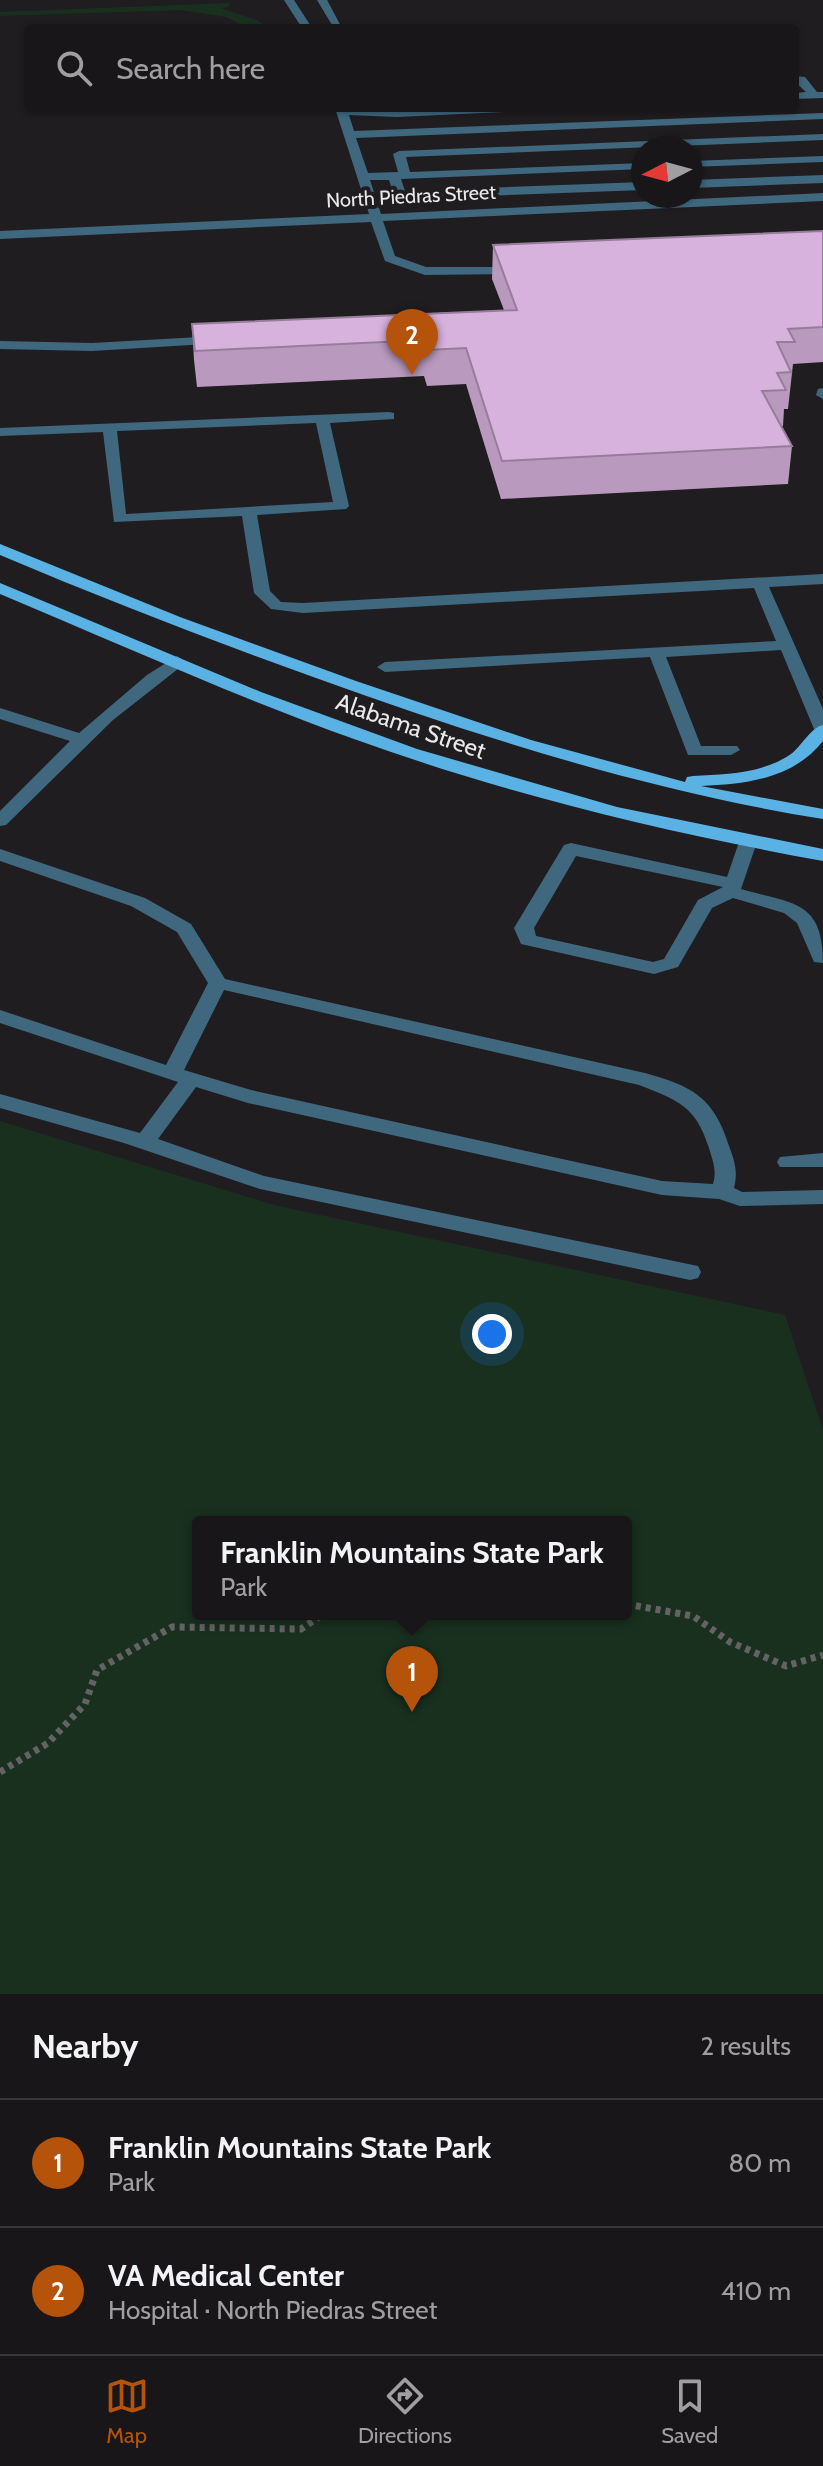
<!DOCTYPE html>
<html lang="en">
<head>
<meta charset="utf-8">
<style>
  :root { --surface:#181619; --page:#211f22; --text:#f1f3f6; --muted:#9f9fa2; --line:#363538; --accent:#b45309 }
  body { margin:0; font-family:Cabin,sans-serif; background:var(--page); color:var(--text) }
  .compass { position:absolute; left:631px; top:136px; width:72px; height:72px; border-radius:50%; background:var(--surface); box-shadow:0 2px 6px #0004; rotate:264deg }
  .you { position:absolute; left:492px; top:1334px; width:28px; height:28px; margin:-20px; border:6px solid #fff; border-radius:50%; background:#1a73e8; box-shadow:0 0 0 12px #1a73e833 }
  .badge { display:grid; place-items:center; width:52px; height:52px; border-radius:50%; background:var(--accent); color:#fff; font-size:26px; font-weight:700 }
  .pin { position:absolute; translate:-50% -66px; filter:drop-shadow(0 2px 4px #0008) }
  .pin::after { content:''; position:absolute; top:42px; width:28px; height:24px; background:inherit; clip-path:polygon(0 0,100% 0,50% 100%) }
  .popup { position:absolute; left:192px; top:1516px; width:440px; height:104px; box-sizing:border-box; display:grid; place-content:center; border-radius:8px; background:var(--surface); filter:drop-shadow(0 2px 6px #0005); font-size:26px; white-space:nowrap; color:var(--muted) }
  .popup b { font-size:30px; color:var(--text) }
  .popup::after { content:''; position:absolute; left:50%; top:100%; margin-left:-16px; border:16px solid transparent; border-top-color:var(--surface) }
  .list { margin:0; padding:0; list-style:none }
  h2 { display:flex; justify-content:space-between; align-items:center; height:104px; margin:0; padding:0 32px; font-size:34px }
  h2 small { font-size:26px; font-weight:400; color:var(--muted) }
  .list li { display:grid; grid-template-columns:52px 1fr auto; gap:24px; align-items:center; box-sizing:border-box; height:128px; padding:0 32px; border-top:2px solid var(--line) }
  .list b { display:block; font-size:30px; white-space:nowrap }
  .list p { margin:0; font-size:26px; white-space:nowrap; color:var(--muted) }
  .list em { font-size:26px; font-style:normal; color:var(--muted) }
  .icon { flex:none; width:44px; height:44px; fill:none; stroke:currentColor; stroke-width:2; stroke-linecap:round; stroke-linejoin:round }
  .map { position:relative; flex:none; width:823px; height:1994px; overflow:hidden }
  .search { position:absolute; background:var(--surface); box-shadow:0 2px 6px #0004; left:24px; right:24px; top:24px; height:88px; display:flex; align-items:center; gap:20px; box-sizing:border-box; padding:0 28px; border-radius:8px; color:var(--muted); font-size:30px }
  .sheet { height:360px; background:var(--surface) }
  nav { display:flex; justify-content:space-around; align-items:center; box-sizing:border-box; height:112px; border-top:2px solid var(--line); background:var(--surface); font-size:22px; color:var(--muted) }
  nav a { display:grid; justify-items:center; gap:4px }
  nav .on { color:var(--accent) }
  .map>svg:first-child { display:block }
</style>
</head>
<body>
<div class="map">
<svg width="823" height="1994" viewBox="0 0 823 1994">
  <rect width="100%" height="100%" fill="#201d21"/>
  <!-- green -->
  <path fill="#19301f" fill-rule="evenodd" d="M229,3V7L220,8L257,20L268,28H248L226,17L181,10L0,16V12Z
    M0,1121L274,1205L785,1315L823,1430V1994H0ZM626,1522V1614H198V1522Z"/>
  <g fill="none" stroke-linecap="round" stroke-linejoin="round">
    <!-- path -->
    <path stroke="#656265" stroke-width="7" stroke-dasharray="5 5" stroke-linecap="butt" d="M626,1604L693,1616L730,1642L786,1666L823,1655
      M0,1772L48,1743L85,1704L97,1670L172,1627L301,1629L323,1614"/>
    <!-- minor -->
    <path fill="#3f687f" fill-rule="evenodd" d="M284,0H294L312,28H302Z
      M317,0H327L342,28H329L332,25Z
      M795,76L805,77L817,92H823V98L795,99V93L806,92L795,82Z
      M335,108L397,111L533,108L527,111L397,117L349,115L354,131L823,113V119L356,138L368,173L398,172L393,154L399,151L823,134V140L406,157L410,172L643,163V169L401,179L405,191L643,182V190L400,199L394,195L389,180H370L381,214L823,193V201L383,221L395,256L426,267H521V273L517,274L425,275L385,261L371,222L0,239V231L369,214Z
      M823,156V162L691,167V161Z
      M823,175V183L691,188V180Z
      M218,336L223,337V343L92,351L0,349V341L92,343Z
      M823,388V399L816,395L818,389Z
      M389,412L394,413V419L330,423L349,506L346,509L257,515L270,591L281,602L303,603L823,574V584L769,587L823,709V734L814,729L781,650L666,657L701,746H737L740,750L731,755H688L650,657L385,672L377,667L385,662L776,641L754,588L303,613L271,609L254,593L242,516L114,522L103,432L0,436V428ZM316,423L333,502L126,514L117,431Z
      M177,656L185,661L183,665L113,720L6,825L0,826V811L70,741L0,719V708L79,733L147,675Z
      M748,836L757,842L741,889C793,904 823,900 823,963L814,962L797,923L784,913L733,898L712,908L678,967L654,974L521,944L514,928L564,845L571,843L727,877L739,842ZM576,856L723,887L698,900L664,959L653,962L536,936L534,928Z
      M0,849L145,898L191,924L225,979L645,1073C693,1086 714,1098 729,1146C735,1162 738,1172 734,1188L742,1192L823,1190V1204L740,1206L719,1199L662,1195L248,1103L196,1087L158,1139L264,1176L698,1266L701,1272L698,1278L690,1280L260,1189L124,1143L0,1108V1094L140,1133L178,1082L0,1023V1010L166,1065L208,983L177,932L131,906L0,861ZM224,990L639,1085C679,1101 695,1105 709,1148C713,1162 717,1170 713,1184L662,1181L251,1090L184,1070Z
      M823,1153V1167H780L777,1162L780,1157Z"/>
    <!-- major -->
    <path fill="#59b2e3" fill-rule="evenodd" d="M0,544L180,617L356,681L531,740L685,782L687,777L693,776C726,774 762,774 791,754C802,746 810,728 823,725V741C793,779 746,784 701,786L823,809V819C649,791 482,738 316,678C210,640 104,599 0,555Z
      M0,583L261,692L417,749L617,807L823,849V861C664,832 506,794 354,739C234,696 117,643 0,594Z"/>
  </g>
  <!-- wall -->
  <path fill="#b999bd" d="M823,231V362L793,364L788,409H784L783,426H781L792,446L788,484L501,499L466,384L427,386L424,376L197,387L194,360L192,324L504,310L492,279L493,245Z"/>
  <!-- building -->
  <path fill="#d7b2dc" stroke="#967d9a" stroke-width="2" d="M823,231V327L788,329L795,342H777L791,372L777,373L786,390L762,391L792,446L502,461L466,348L427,350L424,340L195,351L192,324L517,310L493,245Z"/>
  <g text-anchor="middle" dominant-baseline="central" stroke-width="8" stroke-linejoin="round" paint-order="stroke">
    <!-- far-street labels -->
    <g font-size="20" fill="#ebe8eb" stroke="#201d21">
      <text transform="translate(411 196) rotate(-3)">North Piedras Street</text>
    </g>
    <!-- street labels -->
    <g font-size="24" fill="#ebe8eb" stroke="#201d21">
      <text transform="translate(411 726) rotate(19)">Alabama Street</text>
    </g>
  </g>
</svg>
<svg class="compass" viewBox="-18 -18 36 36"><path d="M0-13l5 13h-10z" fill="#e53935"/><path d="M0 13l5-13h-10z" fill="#9f9fa2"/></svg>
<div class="you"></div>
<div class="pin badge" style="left:412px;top:1712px">1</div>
<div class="popup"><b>Franklin Mountains State Park</b>Park</div>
<div class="pin badge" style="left:412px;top:375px">2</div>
<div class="search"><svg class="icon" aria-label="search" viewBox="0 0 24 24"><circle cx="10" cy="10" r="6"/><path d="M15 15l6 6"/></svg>Search here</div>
</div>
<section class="sheet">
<h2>Nearby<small>2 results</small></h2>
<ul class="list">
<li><span class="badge">1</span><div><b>Franklin Mountains State Park</b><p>Park</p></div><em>80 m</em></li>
<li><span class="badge">2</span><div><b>VA Medical Center</b><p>Hospital · North Piedras Street</p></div><em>410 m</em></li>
</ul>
</section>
<nav>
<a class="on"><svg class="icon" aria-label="map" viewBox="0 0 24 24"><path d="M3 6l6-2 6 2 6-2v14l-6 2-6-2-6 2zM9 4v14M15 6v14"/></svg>Map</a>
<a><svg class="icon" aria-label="directions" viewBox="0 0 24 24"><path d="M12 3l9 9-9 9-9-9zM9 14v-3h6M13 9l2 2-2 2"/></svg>Directions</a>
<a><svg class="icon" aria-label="saved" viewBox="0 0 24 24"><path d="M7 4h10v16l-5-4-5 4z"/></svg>Saved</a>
</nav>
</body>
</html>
